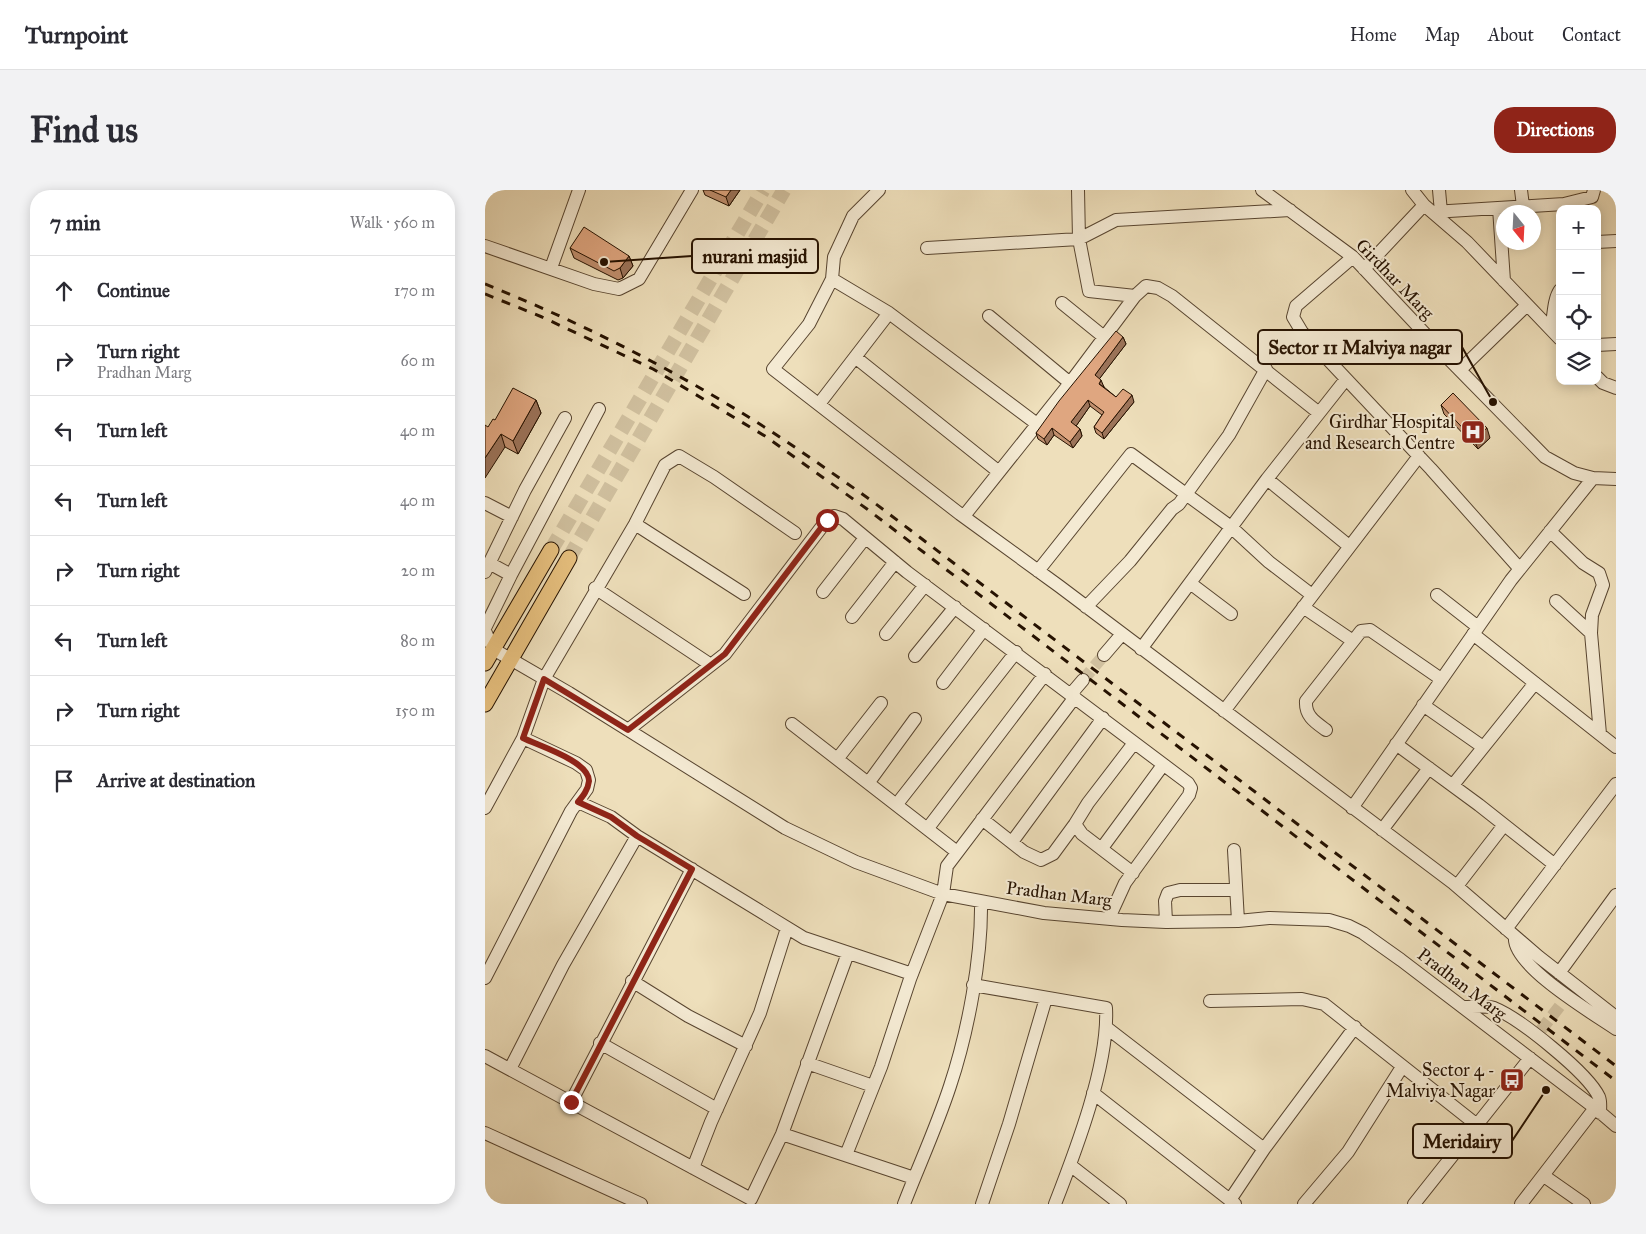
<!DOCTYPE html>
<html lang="en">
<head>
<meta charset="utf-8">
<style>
  :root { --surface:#fff; --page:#f2f2f3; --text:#2b2b33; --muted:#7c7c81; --line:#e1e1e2; --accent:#8f2418 }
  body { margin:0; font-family:"IM FELL Great Primer",serif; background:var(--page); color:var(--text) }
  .controls { position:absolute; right:15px; top:15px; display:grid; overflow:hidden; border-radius:10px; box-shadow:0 2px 12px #0003 }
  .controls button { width:45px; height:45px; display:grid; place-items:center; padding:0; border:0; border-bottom:1px solid var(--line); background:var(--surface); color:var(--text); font:25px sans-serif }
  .compass { position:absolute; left:1011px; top:15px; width:45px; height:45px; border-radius:50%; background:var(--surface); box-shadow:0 2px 12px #0003; rotate:162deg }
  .stop { position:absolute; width:15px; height:15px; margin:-11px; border:4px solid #8f2418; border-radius:50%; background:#fff }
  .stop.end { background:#8f2418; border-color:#fff; box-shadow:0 1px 5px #0008 }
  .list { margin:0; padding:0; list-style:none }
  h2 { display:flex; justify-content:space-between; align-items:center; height:65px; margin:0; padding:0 20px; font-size:21px }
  h2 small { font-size:16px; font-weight:400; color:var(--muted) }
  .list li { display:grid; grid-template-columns:32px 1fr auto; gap:15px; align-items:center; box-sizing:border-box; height:70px; padding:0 20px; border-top:1px solid var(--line) }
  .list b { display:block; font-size:19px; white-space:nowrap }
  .list p { margin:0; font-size:16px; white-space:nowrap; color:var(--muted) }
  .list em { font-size:16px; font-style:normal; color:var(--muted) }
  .icon { flex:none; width:28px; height:28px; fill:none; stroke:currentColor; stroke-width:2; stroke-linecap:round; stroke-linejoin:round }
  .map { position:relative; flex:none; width:1131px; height:1014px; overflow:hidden; border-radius:20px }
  header { display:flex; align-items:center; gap:30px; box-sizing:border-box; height:70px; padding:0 25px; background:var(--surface); border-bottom:1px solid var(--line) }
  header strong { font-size:24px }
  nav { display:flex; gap:28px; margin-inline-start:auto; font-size:18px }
  .intro { display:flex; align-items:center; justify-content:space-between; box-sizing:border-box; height:120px; padding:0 30px }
  h1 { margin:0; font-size:35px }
  .button { padding:12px 22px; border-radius:20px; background:var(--accent); color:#fff; font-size:18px; font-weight:700 }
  main { display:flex; gap:30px; padding:0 30px }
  aside { flex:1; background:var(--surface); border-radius:20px; box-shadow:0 2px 12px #0003 }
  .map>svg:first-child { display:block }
</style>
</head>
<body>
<header>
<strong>Turnpoint</strong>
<nav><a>Home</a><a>Map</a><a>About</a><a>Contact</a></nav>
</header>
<div class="intro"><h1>Find us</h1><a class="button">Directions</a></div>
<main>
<aside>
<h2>7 min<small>Walk · 560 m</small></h2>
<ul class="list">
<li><svg class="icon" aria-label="ahead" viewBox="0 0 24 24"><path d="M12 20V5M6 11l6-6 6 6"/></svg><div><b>Continue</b></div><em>170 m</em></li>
<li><svg class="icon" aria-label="right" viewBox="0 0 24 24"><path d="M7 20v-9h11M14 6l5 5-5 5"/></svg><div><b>Turn right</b><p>Pradhan Marg</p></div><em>60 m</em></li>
<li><svg class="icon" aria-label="left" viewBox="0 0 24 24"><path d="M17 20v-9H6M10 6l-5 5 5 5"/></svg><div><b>Turn left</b></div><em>40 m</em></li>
<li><svg class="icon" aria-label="left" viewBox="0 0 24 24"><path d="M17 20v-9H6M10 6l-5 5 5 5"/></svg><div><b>Turn left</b></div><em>40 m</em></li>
<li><svg class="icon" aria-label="right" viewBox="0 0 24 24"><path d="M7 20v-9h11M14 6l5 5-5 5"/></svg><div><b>Turn right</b></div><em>20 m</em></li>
<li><svg class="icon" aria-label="left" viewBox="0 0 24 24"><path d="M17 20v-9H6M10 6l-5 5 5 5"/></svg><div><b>Turn left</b></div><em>80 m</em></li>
<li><svg class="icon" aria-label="right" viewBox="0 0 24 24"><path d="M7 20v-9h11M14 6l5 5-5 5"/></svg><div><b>Turn right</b></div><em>150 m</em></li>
<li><svg class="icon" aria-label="arrive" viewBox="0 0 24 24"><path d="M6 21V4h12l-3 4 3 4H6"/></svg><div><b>Arrive at destination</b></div></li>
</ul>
</aside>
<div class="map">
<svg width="1131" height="1014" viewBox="0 0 1131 1014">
  <rect width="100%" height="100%" fill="#eedfbb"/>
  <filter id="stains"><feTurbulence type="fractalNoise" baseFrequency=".004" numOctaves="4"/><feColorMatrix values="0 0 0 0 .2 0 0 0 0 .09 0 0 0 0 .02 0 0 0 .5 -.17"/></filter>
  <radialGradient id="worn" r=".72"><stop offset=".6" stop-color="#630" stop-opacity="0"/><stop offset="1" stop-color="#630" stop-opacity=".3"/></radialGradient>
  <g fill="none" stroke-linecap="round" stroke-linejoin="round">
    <!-- minor-tunnel -->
    <path stroke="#d0c09f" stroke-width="12" stroke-dasharray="12 6" stroke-linecap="butt" d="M598,490L619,465
      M1056,840L1078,812"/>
    <!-- major-tunnel -->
    <path stroke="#d0c09f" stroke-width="15" stroke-dasharray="15 8" stroke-linecap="butt" d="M66,360L278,0
      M84,368L299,0"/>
    <defs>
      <path id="minor" d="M394,0L368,26L349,67L347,89L324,134L288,179L475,324L574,396L968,693L1054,767L1131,827
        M593,0L594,49L604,101L650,106
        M777,0L868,67L959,164L1060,267L1089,283L1108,288L1131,289
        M954,0L956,22
        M1036,0L1038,16
        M939,15L982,52L1075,149
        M1014,18L1019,91
        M948,22L1079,14L1107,7L1109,0
        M1112,52L1131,51
        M0,56L109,94L134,99L154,89L207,0
        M442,58L594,49L631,30L805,20
        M868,67L811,116L808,127L817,142L946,279L1035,379
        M66,78L94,0
        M879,79L939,15L927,0
        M347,89L404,123L552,234
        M577,113L619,147
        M504,126L585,193
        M1066,139C1069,127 1068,110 1075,100
        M1112,155L1131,154
        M370,167L514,282
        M975,180L1042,115
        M1112,187L1118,193L1131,198
        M334,214L404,123
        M782,289L864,356
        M0,313L27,327
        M479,326L585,193L650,106L661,96L673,98L687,106L834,223
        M150,334L259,404
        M1065,341L1098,373L1114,383L1118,395L1107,425L1106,443L1115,544
        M4,373L26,385
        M553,381L646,264L746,337L784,372L827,405
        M0,382L40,300L80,228
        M705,393L746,424
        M110,398L226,475
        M338,402L380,348
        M952,405L993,437
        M1071,411L1106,443
        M601,417L645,371L687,319L694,314L744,245L781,179
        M818,417L868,451
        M367,427L410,372
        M0,438L26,385L114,219
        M0,441L8,459L84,503L300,638L371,672L458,704L559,723L637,730L681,732L753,731L784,728L844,730L864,736L878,743L916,770L1110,918L1131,936
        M401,444L440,395
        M988,444L1131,557
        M656,459L782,289L861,189
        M619,465L637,444
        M430,466L470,417
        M458,493L499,439
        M586,504L598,490
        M938,515L998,557
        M739,521L934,266
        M307,534L472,662
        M143,540L240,464L342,330L349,326L358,329L422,382L703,593L706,598L704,605L640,693L624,728
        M841,540C830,532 820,526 821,511L876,441L885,440L956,489
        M911,554L994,615L1070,675
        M353,568L396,513
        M384,592L430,529
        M968,595L1050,493
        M93,612L126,627L152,646L319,748L427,784
        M412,614L531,462
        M0,618L38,548L59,489L150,334L180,275L194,266L229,287L310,343
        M867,618L1026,390L1108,288
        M497,629L539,662L556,670L568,664L590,634
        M443,638L560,484
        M897,640L944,578
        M527,652L618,528
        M617,658L678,575
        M749,660L753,731
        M648,683L597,644L590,634L603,613L649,553
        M972,696L1019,635
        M681,732L680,711L683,703L695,700H749
        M1021,739L1131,594
        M1030,747C1026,775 1109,824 1131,839
        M1074,783L1131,705
        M0,788L86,621L102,599L104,590L101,580L91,573L38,548
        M147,791L203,826L261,856
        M488,795L621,818C624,874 591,960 570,1014
        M725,811L817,809L839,814L992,935
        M979,817C988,817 1000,815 1009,818C1034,828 1103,883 1114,907C1116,912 1115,918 1115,923
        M622,838L779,959L745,1010
        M115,853L232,919
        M0,866L266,1009L297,944L363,763
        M322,873L388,896
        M25,879L78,775L152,646
        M608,903L750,1014
        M86,912L207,679
        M0,943L156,1014
        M297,944L429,988
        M779,959L870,837
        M361,965L396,877L425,789L458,704L462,676L590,507
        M585,975L635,1014
        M208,978L226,932L275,823L302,738
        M1059,986L1099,1014
        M419,1014C434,975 452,936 465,896C483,842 497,768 496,711
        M497,1014L524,934L561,808
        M819,1014L863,962L917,877
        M929,1014L1045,868
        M1036,1014L1110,918"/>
      <path id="major" d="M0,473L66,360
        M0,514L84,368"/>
    </defs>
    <!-- minor casing -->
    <use href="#minor" stroke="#584530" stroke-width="14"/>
    <!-- major casing -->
    <use href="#major" stroke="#261201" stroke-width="17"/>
    <!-- minor -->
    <use href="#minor" stroke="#f4ead3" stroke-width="12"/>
    <!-- major -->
    <use href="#major" stroke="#e7c07e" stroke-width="15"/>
    <!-- rail -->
    <path stroke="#261201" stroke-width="3" stroke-dasharray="9 9" stroke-linecap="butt" d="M0,94C99,134 194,182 284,240C319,263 353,287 387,311L1131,876
      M0,104L57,127L168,179L280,246L382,319L1131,891"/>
  </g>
  <!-- wall -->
  <path fill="#c08f6e" stroke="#261201" d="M218,0H255L244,16L220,5Z
    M85,58L144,66L148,76L138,88L133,90L89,68Z
    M638,147L641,154L614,189L619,197L631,207L649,212L619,249L611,243L609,237L617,225L605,216L591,236L595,239L597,246L588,258L569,245L562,255L553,249L551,243Z
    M51,210L56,223L33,264L20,257L3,237Z
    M956,215L1005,248L993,259L959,224Z"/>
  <!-- shaded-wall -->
  <path fill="#9c745a" stroke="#261201" d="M246,0H255L244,16L241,7Z
    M144,66L148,76L138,88L135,78Z
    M638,147L641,154L612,192L610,185Z
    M616,190L619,197L614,194Z
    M647,205L649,212L619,249L617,243Z
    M51,210L56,223L33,264L28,251Z
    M603,210L605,216L589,239L586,232Z
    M567,238L569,245L562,255L559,249Z
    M1002,238L1005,248L993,259L989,250Z
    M595,239L597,246L588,258L585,252Z
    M16,244L20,257L0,288V268Z"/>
  <!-- building -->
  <path fill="#dfa680" stroke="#261201" d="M225,0H246L241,7Z
    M99,37L144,66L135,78L129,81L85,58Z
    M631,141L638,147L610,185L616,190L614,194L631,207L638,199L647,205L617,243L609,237L619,222L603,210L586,232L595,239L585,252L567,238L559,249L551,243L574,211Z
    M28,198L51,210L28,251L16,244L0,268V235L3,237L8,229L10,230Z
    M968,203L1002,238L989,250L956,215Z"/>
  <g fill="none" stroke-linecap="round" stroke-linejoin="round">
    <!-- route -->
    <path stroke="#8f2418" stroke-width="6" d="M86,912L207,679L152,646L126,627L93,612C98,606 103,600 104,591C104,571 54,556 38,548L59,489L143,540L240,464L342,330"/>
  </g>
  <!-- icons -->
  <defs>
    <symbol id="hospital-square" viewBox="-11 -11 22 22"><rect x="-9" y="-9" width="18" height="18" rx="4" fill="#8f2418" stroke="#f4ead3"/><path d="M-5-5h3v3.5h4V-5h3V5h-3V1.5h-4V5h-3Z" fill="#fff"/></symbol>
    <symbol id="bus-square" viewBox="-11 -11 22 22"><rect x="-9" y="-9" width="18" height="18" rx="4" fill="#8f2418" stroke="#f4ead3"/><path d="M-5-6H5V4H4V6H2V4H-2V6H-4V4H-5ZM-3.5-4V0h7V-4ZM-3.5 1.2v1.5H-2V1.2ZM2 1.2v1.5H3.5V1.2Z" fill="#fff"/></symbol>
  </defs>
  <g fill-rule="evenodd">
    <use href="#hospital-square" x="974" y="228" width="28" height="28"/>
    <use href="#bus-square" x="1013" y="876" width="28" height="28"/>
  </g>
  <g text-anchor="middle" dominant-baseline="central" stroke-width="4" stroke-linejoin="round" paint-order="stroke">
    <!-- street labels -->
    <g font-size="18" fill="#261201" stroke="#f4ead3">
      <text transform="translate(910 89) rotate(46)">Girdhar Marg</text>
      <text transform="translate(574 704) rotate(7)">Pradhan Marg</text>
      <text transform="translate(977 794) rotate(37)">Pradhan Marg</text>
    </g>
    <!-- poi labels -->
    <g font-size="18" fill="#261201" stroke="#f4ead3" text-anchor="end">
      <text x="970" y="232">Girdhar Hospital<tspan x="970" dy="21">and Research Centre</tspan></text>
      <text x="1010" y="880">Sector 4 -<tspan x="1010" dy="21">Malviya Nagar</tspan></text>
    </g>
  </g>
  <!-- callouts -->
  <path fill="none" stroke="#261201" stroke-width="2" d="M119 72L207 66M1008 212L977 157M1061 900L1027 951"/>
  <g fill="#261201" stroke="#f4ead3" stroke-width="2">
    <circle cx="119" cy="72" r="5"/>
    <circle cx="1008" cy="212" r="5"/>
    <circle cx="1061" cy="900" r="5"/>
  </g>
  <g fill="#f4ead3" stroke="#261201" stroke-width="2">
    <rect x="207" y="49" width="126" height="34" rx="5"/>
    <rect x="773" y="140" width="204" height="34" rx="5"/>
    <rect x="928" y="934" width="99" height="34" rx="5"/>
  </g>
  <g font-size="19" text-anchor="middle" font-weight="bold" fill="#261201">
    <text x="270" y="73">nurani masjid</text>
    <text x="875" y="164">Sector 11 Malviya nagar</text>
    <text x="977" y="958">Meridairy</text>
  </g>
  <rect width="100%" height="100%" filter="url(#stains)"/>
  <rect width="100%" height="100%" fill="url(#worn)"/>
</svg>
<div class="controls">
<button>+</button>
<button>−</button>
<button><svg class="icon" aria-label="locate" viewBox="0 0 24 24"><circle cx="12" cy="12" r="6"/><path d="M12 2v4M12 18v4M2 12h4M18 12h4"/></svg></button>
<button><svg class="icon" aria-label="layers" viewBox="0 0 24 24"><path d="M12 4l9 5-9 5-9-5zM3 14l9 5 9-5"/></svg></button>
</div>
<svg class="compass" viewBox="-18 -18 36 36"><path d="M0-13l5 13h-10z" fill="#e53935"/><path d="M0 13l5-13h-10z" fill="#7c7c81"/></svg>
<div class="stop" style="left:342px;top:330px"></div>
<div class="stop end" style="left:86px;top:912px"></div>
</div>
</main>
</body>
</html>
